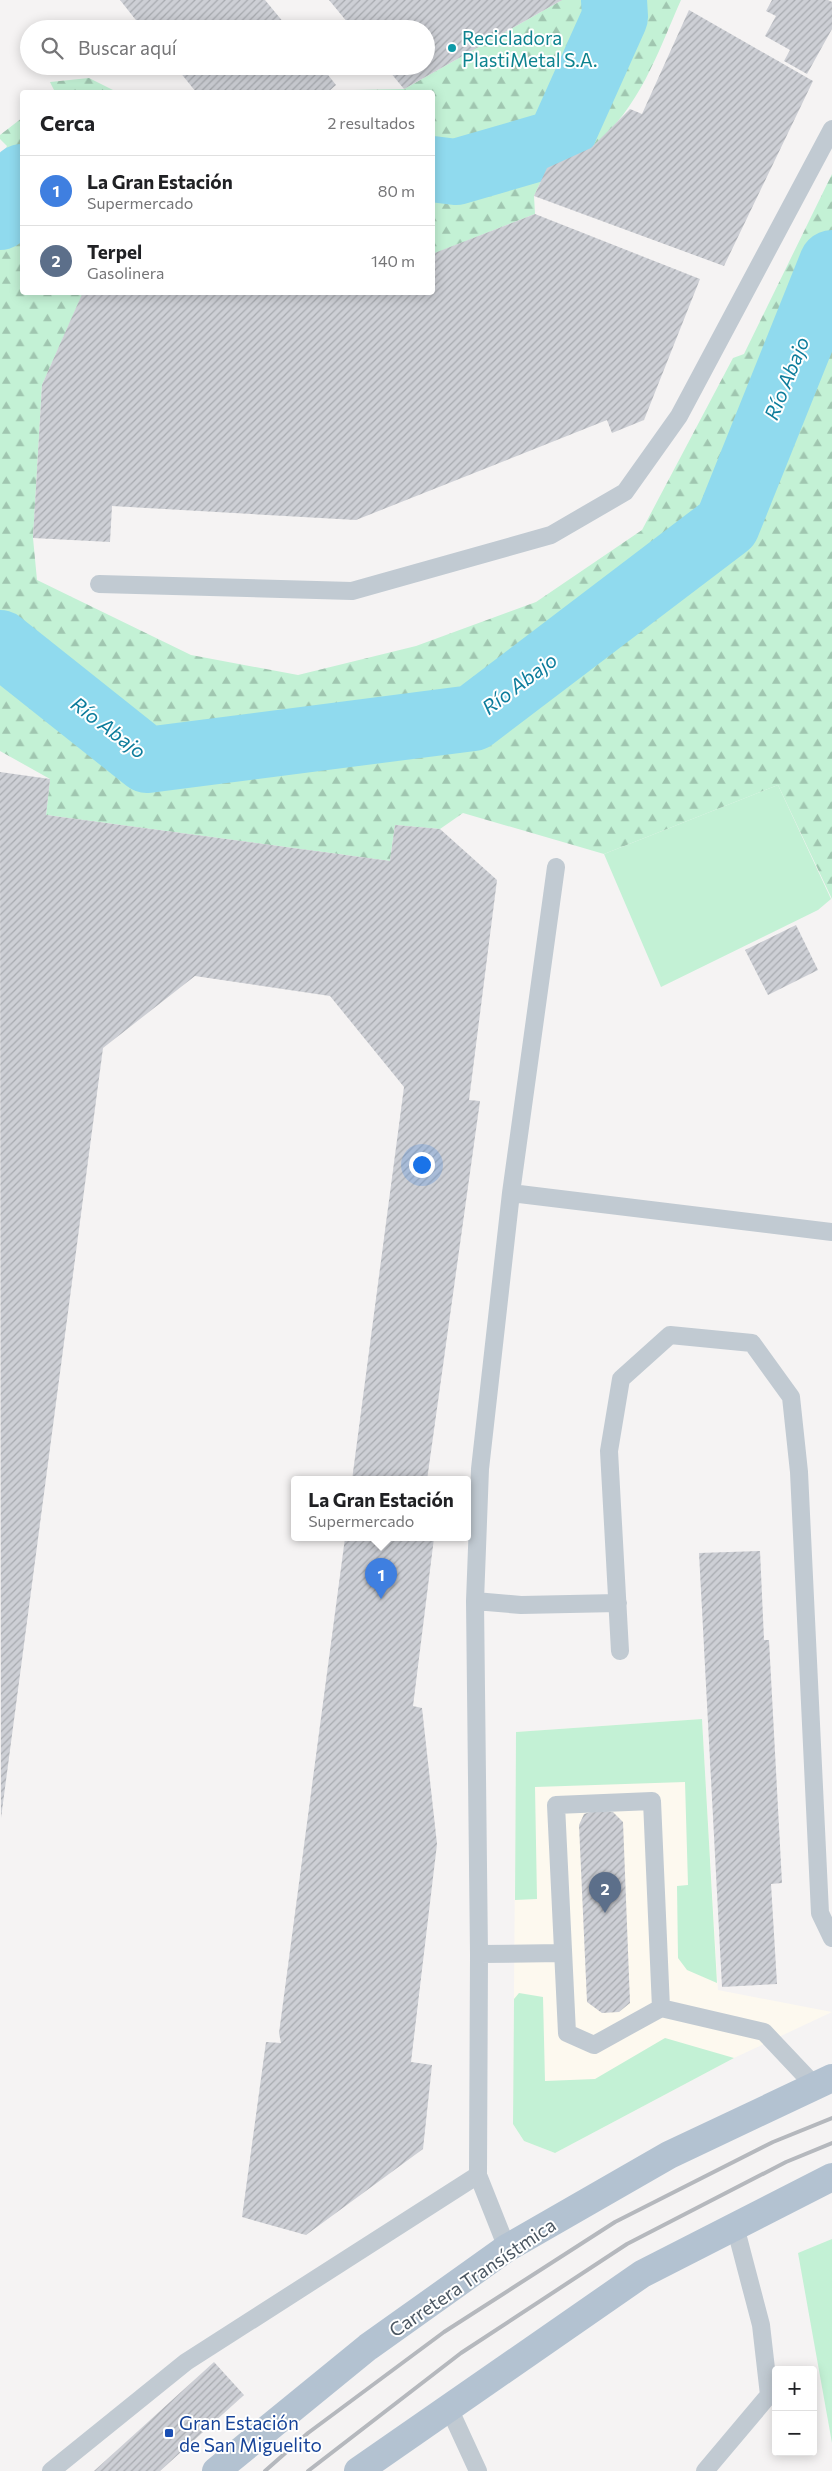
<!DOCTYPE html>
<html lang="es">
<head>
<meta charset="utf-8">
<style>
  :root { --surface:#fff; --page:#f2f2f2; --text:#202124; --muted:#757577; --line:#e0e0e0; --accent:#2563eb }
  body { margin:0; font-family:Commissioner,sans-serif; background:var(--page); color:var(--text) }
  .controls { position:absolute; right:15px; bottom:15px; display:grid; overflow:hidden; border-radius:5px; box-shadow:0 2px 12px #0003 }
  .controls button { width:45px; height:45px; display:grid; place-items:center; padding:0; border:0; border-bottom:1px solid var(--line); background:var(--surface); color:var(--text); font:25px sans-serif }
  .you { position:absolute; left:421px; top:1164px; width:18px; height:18px; margin:-12px; border:4px solid #fff; border-radius:50%; background:#1a73e8; box-shadow:0 0 0 8px #1a73e833 }
  .badge { display:grid; place-items:center; width:32px; height:32px; border-radius:50%; background:var(--accent); color:#fff; font-size:16px; font-weight:700 }
  .pin { position:absolute; translate:-50% -41px; filter:drop-shadow(0 1px 2px #0008) }
  .pin::after { content:''; position:absolute; top:26px; width:18px; height:15px; background:inherit; clip-path:polygon(0 0,100% 0,50% 100%) }
  .popup { position:absolute; left:291px; top:1476px; width:180px; height:65px; box-sizing:border-box; display:grid; place-content:center; border-radius:5px; background:var(--surface); filter:drop-shadow(0 1px 4px #0005); font-size:16px; white-space:nowrap; color:var(--muted) }
  .popup b { font-size:19px; color:var(--text) }
  .popup::after { content:''; position:absolute; left:50%; top:100%; margin-left:-10px; border:10px solid transparent; border-top-color:var(--surface) }
  .list { margin:0; padding:0; list-style:none }
  h2 { display:flex; justify-content:space-between; align-items:center; height:65px; margin:0; padding:0 20px; font-size:21px }
  h2 small { font-size:16px; font-weight:400; color:var(--muted) }
  .list li { display:grid; grid-template-columns:32px 1fr auto; gap:15px; align-items:center; box-sizing:border-box; height:70px; padding:0 20px; border-top:1px solid var(--line) }
  .list b { display:block; font-size:19px; white-space:nowrap }
  .list p { margin:0; font-size:16px; white-space:nowrap; color:var(--muted) }
  .list em { font-size:16px; font-style:normal; color:var(--muted) }
  .icon { flex:none; width:28px; height:28px; fill:none; stroke:currentColor; stroke-width:2; stroke-linecap:round; stroke-linejoin:round }
  .map { position:relative; flex:none; width:832px; height:2471px; overflow:hidden }
  .search { position:absolute; background:var(--surface); box-shadow:0 2px 12px #0003; left:20px; top:20px; width:415px; height:55px; display:flex; align-items:center; gap:12px; box-sizing:border-box; padding:0 18px; border-radius:28px; color:var(--muted); font-size:19px }
  .panel { position:absolute; background:var(--surface); box-shadow:0 2px 12px #0003; left:20px; top:90px; width:415px; height:205px; border-radius:5px }
  .map>svg:first-child { display:block }
</style>
</head>
<body>
<div class="map">
<svg width="832" height="2471" viewBox="0 0 832 2471">
  <defs>
    <pattern id="forest-firs" width="22" height="20" patternUnits="userSpaceOnUse" patternTransform="scale(1.25)"><rect width="22" height="20" fill="#c3f1d5"/><path d="M5 1l3.5 6h-7zM16 11l3.5 6h-7z" fill="#a0c6b0"/></pattern>
    <pattern id="building-hatch" width="6" height="6" patternUnits="userSpaceOnUse" patternTransform="scale(1.25)"><rect width="6" height="6" fill="#cdcfd5"/><path d="M-1 1l2-2M0 6l6-6M5 7l2-2" fill="none" stroke="#a8abb0"/></pattern>
  </defs>
  <rect width="100%" height="100%" fill="#f5f3f3"/>
  <!-- commercial -->
  <path fill="#fdf9ef" d="M702,1719L718,1990L832,2012L734,2058L555,2153L524,2141L513,2124L516,1732Z"/>
  <!-- green -->
  <path fill="#c3f1d5" d="M778,785L831,899L818,910L661,987L604,854Z
    M702,1719L717,1983L687,1970L678,1958L677,1886L688,1885L685,1782L535,1787L537,1899L515,1900L516,1732Z
    M519,1993L543,1997L545,2081L595,2079L665,2038L734,2058L555,2153L524,2141L513,2124L514,1999Z
    M832,2239V2443L798,2253Z"/>
  <!-- forest -->
  <path fill="url(#forest-firs)" d="M562,0H681C657,54 640,108 592,147C580,156 561,162 547,168L534,196L535,214L433,254L432,92H347L353,90L404,89Z
    M89,78L117,92H55L50,82Z
    M22,118V292L83,293L42,385L33,538L37,580L191,655L298,675L416,646L536,602L642,530L733,358L744,354L832,174V899L778,785L604,854L463,813L440,829L395,825L390,861L46,815L50,779L0,751V160L7,146L0,139V135Z"/>
  <g fill="none" stroke-linecap="round" stroke-linejoin="round">
    <!-- river -->
    <path stroke="#90daee" stroke-width="66" d="M432,169L456,172L559,142L615,17L614,0
      M0,217L22,177
      M0,643L147,760L473,718L727,525L832,263"/>
  </g>
  <!-- building -->
  <path fill="url(#building-hatch)" d="M120,0H265L289,29H143Z
    M329,0H562L404,89L385,66H426V29H353Z
    M772,0H828L832,2V29L807,74L784,61L790,50L765,36L776,16L766,11Z
    M689,10L813,81L724,266L534,196L547,168L591,148L630,109L642,114Z
    M175,66H321L336,85L328,92H196Z
    M535,214L700,279L644,420L612,433L607,420L356,520L112,506L110,542L33,538L42,385L83,292H432V254Z
    M0,772L50,779L46,815L390,861L395,825L440,829L497,880L469,1100L480,1101L427,1480H352L404,1087L330,996L195,976L103,1048L1,1818Z
    M796,925L818,970L768,995L745,950Z
    M345,1538H434L413,1706L422,1708L437,1844L411,2062L432,2065L423,2149L306,2235L242,2217L266,2042L281,2043L279,2033Z
    M760,1551L764,1640H769L782,1883L771,1884L777,1984L722,1987L699,1553Z
    M597,1810L613,1812L623,1822L630,2003L619,2012L602,2013L587,2002L579,1825L584,1814Z
    M214,2362L244,2395L160,2471H94Z"/>
  <g fill="none" stroke-linecap="round" stroke-linejoin="round">
    <!-- lane -->
    <path stroke="#c1cad2" stroke-width="18" d="M99,584L352,591L551,535L625,492L679,416L832,129
      M511,1193L832,1232
      M475,1601L521,1605L618,1603
      M620,1651L609,1451L621,1379L670,1335L752,1343L791,1397L799,1472L820,1913L832,1938
      M479,1954L563,1953
      M661,2008L652,1801L556,1805L567,2033L594,2045L661,2008L764,2032L814,2085
      M507,2248L478,2175L479,1954L475,1601L480,1469L511,1193L556,867
      M449,2408L478,2471
      M51,2471L186,2362L478,2175
      M705,2471L769,2395L761,2325L735,2226"/>
    <!-- primary -->
    <path stroke="#b3c2d1" stroke-width="28" d="M216,2471L368,2347L507,2248L669,2155L832,2078
      M358,2471L642,2274L832,2177"/>
    <!-- rail -->
    <path stroke="#b5b8bd" stroke-width="4" d="M265,2471L308,2433L444,2332L615,2222L773,2142L832,2118
      M308,2471L461,2353L627,2244L786,2162L832,2143"/>
  </g>
  <!-- markers -->
  <circle fill="#0f9aa8" stroke="#fff" stroke-width="2" cx="452" cy="48" r="5"/>
  <rect fill="#1a4fb4" stroke="#fff" stroke-width="2" x="164" y="2428" width="10" height="10" rx="2.5"/>
  <g text-anchor="middle" dominant-baseline="central" stroke-width="4" stroke-linejoin="round" paint-order="stroke">
    <!-- culture labels -->
    <g font-size="19" fill="#0d838f" stroke="#fff" text-anchor="start">
      <text x="462" y="37">Recicladora<tspan x="462" dy="22">PlastiMetal S.A.</tspan></text>
    </g>
    <!-- street labels -->
    <g font-size="19" fill="#4a5661" stroke="#fff">
      <text transform="translate(472 2277) rotate(-34)">Carretera Transístmica</text>
    </g>
    <!-- transit labels -->
    <g font-size="19" fill="#164399" stroke="#fff" text-anchor="start">
      <text x="179" y="2422">Gran Estación<tspan x="179" dy="22">de San Miguelito</tspan></text>
    </g>
    <!-- water labels -->
    <g font-size="20" font-style="italic" fill="#0c7c9b" stroke="#fff">
      <text transform="translate(786 378) rotate(-68)">Río Abajo</text>
      <text transform="translate(519 683) rotate(-37)">Río Abajo</text>
      <text transform="translate(109 727) rotate(37)">Río Abajo</text>
    </g>
  </g>
</svg>
<div class="controls">
<button>+</button>
<button>−</button>
</div>
<div class="you"></div>
<div class="pin badge" style="left:381px;top:1599px;background:#3f7fe0">1</div>
<div class="popup"><b>La Gran Estación</b>Supermercado</div>
<div class="pin badge" style="left:605px;top:1913px;background:#5c6f8a">2</div>
<div class="search"><svg class="icon" aria-label="search" viewBox="0 0 24 24"><circle cx="10" cy="10" r="6"/><path d="M15 15l6 6"/></svg>Buscar aquí</div>
<section class="panel">
<h2>Cerca<small>2 resultados</small></h2>
<ul class="list">
<li><span class="badge" style="background:#3f7fe0">1</span><div><b>La Gran Estación</b><p>Supermercado</p></div><em>80 m</em></li>
<li><span class="badge" style="background:#5c6f8a">2</span><div><b>Terpel</b><p>Gasolinera</p></div><em>140 m</em></li>
</ul>
</section>
</div>
</body>
</html>
